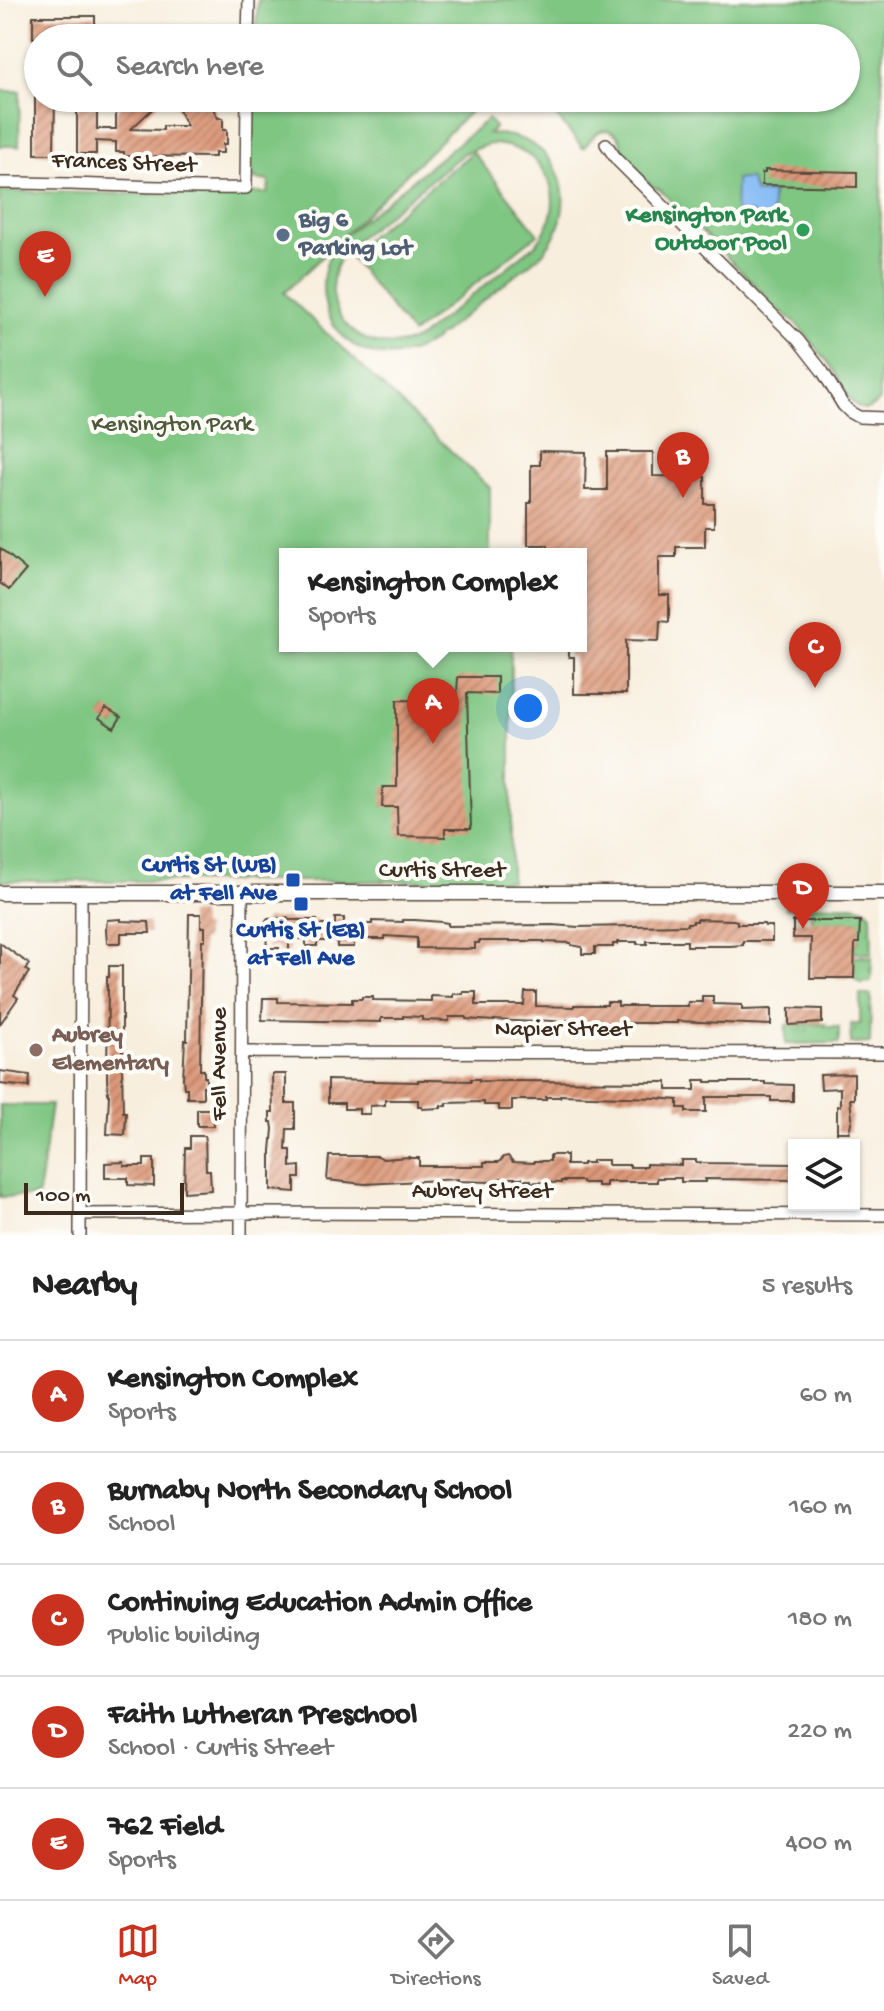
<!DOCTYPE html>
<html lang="en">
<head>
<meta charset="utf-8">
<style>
  :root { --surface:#fff; --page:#f2f2f2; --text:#222; --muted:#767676; --line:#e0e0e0; --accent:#c8321e }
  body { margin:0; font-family:"Gochi Hand",sans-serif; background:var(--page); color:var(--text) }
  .controls { position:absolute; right:24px; bottom:24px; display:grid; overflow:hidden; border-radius:0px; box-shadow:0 2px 6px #0004 }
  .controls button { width:72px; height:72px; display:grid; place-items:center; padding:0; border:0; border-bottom:2px solid var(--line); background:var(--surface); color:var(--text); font:40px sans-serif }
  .scale { position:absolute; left:24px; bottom:20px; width:160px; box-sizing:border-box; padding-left:8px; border:4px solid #3b2a1e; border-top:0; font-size:22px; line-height:28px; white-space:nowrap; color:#3b2a1e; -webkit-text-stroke:6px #fdfcf7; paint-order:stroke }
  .you { position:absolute; left:528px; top:708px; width:28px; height:28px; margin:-20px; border:6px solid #fff; border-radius:50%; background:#1a73e8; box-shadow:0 0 0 12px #1a73e833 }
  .badge { display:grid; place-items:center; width:52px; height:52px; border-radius:50%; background:var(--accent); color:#fff; font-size:26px; font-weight:700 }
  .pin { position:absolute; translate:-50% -66px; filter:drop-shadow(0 2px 4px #0008) }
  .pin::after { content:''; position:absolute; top:42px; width:28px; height:24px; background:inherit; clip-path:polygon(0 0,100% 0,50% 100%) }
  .popup { position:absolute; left:279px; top:548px; width:308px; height:104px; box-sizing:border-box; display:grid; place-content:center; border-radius:0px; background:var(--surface); filter:drop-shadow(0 2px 6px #0005); font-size:26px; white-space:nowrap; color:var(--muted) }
  .popup b { font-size:30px; color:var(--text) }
  .popup::after { content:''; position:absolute; left:50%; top:100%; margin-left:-16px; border:16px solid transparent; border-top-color:var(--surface) }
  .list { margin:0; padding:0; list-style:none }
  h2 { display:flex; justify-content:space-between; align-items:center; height:104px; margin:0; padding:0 32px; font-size:34px }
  h2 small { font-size:26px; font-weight:400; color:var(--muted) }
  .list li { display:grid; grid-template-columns:52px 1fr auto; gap:24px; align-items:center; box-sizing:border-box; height:112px; padding:0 32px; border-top:2px solid var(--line) }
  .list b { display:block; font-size:30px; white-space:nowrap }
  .list p { margin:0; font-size:26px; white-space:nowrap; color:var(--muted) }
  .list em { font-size:26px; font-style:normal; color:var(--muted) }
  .icon { flex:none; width:44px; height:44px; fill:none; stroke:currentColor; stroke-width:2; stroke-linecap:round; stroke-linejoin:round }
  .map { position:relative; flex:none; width:884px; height:1235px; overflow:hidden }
  .search { position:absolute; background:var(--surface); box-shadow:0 2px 6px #0004; left:24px; right:24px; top:24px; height:88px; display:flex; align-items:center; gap:20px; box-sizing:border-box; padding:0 28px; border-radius:44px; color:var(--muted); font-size:30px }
  .sheet { height:664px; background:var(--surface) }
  nav { display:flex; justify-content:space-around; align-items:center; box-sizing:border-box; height:112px; border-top:2px solid var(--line); background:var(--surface); font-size:22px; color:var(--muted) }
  nav a { display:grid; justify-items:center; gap:4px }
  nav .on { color:var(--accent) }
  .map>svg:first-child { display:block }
</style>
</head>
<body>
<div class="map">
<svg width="884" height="1235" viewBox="0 0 884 1235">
  <defs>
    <pattern id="grass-tufts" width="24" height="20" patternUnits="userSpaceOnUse" patternTransform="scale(2)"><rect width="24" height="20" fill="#7fc682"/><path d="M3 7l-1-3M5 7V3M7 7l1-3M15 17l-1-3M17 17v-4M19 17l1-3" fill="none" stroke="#69a16a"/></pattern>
    <pattern id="building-hatch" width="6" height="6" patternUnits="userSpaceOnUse" patternTransform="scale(2)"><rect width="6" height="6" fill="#dc9879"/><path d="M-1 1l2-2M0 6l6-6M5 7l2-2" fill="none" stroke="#b47c63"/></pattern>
  </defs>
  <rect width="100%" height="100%" fill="#fdfcf7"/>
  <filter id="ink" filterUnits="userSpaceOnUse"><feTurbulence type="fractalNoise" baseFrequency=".0125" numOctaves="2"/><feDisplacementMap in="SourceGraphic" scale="16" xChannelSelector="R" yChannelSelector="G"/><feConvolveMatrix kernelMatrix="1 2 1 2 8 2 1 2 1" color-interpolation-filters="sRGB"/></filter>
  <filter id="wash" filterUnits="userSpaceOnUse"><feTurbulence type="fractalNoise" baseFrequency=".006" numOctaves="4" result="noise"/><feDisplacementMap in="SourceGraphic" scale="32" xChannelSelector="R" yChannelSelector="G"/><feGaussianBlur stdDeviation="1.8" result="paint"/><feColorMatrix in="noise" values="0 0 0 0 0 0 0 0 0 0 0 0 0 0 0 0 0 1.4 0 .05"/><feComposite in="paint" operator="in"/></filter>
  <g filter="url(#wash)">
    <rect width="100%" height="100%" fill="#f8eede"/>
    <!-- grass -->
    <path fill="url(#grass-tufts)" stroke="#5d7850" stroke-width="2" d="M854,905L865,908L871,914L872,953H854L855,943L859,942V921L811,922V909H786V906Z
      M872,956L871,982L860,983L854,978V957Z
      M860,995H871L870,1043L851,1044V1024H860Z
      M826,1024V1027H839V1043L786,1044V1025Z"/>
    <!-- park -->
    <path fill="#7fc682" stroke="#5d7850" stroke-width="2" fill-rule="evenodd" d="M258,0H879L883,11L879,400C857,426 846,390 837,376C830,364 820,352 811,341C804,333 795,320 785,314C776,309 767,305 764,294L659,189L653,188L623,157C622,152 622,148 621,144C619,132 605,126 596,134C591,138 588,144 583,148L541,98H846V38H255Z
      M0,91H20L19,146H0Z
      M251,98H484L342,237L488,119L495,127L488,134C558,131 586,201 543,253L433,341C371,384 302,325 329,256L326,253L284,293L490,488V554H285V646H511V881H0V191L123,194L268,193L269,181L254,179L251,167ZM489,144C547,144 573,202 535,245L419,338C373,360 323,324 334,273C337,262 343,254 350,245L464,153Z
      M473,152L538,234L412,334L348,254Z
      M0,1105H51L38,1196L0,1197Z"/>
    <!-- water -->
    <path fill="#86bcf5" stroke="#60738a" stroke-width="2" d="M736,179H750L755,193H772V227H758L752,213H735Z"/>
    <g id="blocks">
      <!-- building -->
      <path fill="url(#building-hatch)" d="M33,16H95V38H33Z
        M35,98H55L54,154H35Z
        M77,98H97V129H116V112L121,108L118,105L125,98H164L131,129L163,130V126H187L172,98H208L218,118H223V130H227V144H223V153H215V157L124,156V152H116V142L96,141V154H77Z
        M765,170L857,172V187L762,185V173H765Z
        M540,451L586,452L585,490H607V452H653V476L705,477V504H714V527H705V547H676V557H659V595H669V622L660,621L659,641L626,640V694H574V657H569V646H581V554H548V545H528V503H531V465H540Z
        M0,548L26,570L9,590L0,583Z
        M458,677H497V694L467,693L471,829H445V837L398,836L397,807H382L383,787H397V700L454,701V693H457Z
        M106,708L121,717L114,728L99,718Z
        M189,914H201V927H205V940H202L201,1003L200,1070H204V1077H206V1086H203V1098H187V1088H184L183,1079L185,1040H187Z
        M287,918L289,920H317V925H335V918H344V924H372V921L403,922V920H415L442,922L448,923V926L553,925L578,927L687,925V923H693V921H697V919L733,920L737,921V924H764L765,926H772V941H743V945L730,946H687V941H647V944H637V942H617V944H613V947H595V954H582V947L571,945V943L544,942V941H479V943H475V949L417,948V938L385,936V939H354V947H337V941H317V946H306V939H289V953H279V948H267L265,922L267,919Z
        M121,919V921L149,922L150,933H121V943H107L106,929L107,920Z
        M793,921H860L859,943H855L854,978H810L811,938H793Z
        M0,943L29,964L26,970L29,972L14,995L18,998L0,1024Z
        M109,966H122V1052L131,1053V1066H122L123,1112H126L125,1135L107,1134L109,1095H108L107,1078L108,990H107V977H109Z
        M463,992H476V1005H524L525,992H536V1006L574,1007V1005H607V1002H618V1006H688V1002H702V996H713V1004L742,1005V1010L771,1009V1025L677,1021V1023H599L583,1022V1020H567V1022L536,1020V1022L494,1020V1021L466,1019V1017H449V1021L422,1020V1017L403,1016V1018H381V1022L262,1020L263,998H278V1002L352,1003V999H362V997H373V1000L431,1001V996L453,997V994H463Z
        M789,1008L822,1009V1023L789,1025Z
        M0,1071L30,1075L29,1087L0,1084Z
        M272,1074H286V1103H295V1129H287L286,1150H291V1167L300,1166V1178H295V1192L271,1190V1151L273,1129L272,1122H270V1112H273Z
        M854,1074V1099H850L852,1118L849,1132H837V1106H840V1088L821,1089L820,1075Z
        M471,1079H479V1081L667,1082V1090H695V1080H706V1082H765V1084L793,1085V1101H771V1097H706V1112H686V1108H678V1100L656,1098L560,1095V1097H546V1100H512V1110H499V1105H484V1102L447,1103V1106H441V1108L422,1109V1106H418V1100H385V1105L370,1106V1114H359V1109H344V1103H328V1080L418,1082V1080H428L471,1081Z
        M197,1109H212L213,1126H197Z
        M190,1136H205L206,1170H210L211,1190L184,1192L185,1148H190Z
        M550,1155H566V1165H582L583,1163H592V1160H608V1165H630V1167H646V1164L681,1165V1160H696V1163L793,1164V1180L705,1179V1182H681V1178H657V1182H606V1186H597V1183H582V1181H561V1183L531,1182V1180H522V1178H502L490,1182L458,1181V1179L365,1184L327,1180L329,1156H378L383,1159L409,1157V1158H419V1166H484V1162H499L504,1157L508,1156L513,1162L534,1163V1161H550Z
        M144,1159H154V1186L128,1185V1178H105V1163L124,1162V1166H144Z"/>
    </g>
  </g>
  <g filter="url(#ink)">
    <use href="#blocks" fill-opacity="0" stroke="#57473b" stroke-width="2"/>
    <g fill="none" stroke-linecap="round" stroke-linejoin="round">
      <defs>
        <path id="minor" d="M248,38L249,0
          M606,144L617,160L798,340L823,372L843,405L850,412L859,417L884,418
          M0,183C82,182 164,190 246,188L247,98
          M242,1052L884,1053
          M80,1214L251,1213L884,1215
          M80,1235L81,894
          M241,1235L242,894"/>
        <path id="tertiary" d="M0,893H884"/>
      </defs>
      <!-- minor casing -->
      <use href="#minor" stroke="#57473b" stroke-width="14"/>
      <!-- tertiary casing -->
      <use href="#tertiary" stroke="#57473b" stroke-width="17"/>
      <!-- minor -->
      <use href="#minor" stroke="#fff" stroke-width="11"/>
      <!-- tertiary -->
      <use href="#tertiary" stroke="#fff" stroke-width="14"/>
    </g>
  </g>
  <!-- markers -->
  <circle fill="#2e9e5b" stroke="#fdfcf7" stroke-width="3" cx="803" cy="230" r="8"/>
  <circle fill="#5c6f8a" stroke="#fdfcf7" stroke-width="3" cx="283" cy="235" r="8"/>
  <g fill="#1a4fb4" stroke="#fdfcf7" stroke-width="3">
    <rect x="285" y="872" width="16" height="16" rx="4"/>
    <rect x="293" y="896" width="16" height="16" rx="4"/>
  </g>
  <circle fill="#8d6e63" stroke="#fdfcf7" stroke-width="3" cx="36" cy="1050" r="8"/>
  <g text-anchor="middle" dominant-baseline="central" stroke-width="8" stroke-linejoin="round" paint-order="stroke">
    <!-- street labels -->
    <g font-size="24" fill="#3b2a1e" stroke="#fdfcf7">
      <text transform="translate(124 164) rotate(2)">Frances Street</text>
      <text x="442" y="871">Curtis Street</text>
      <text x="563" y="1030">Napier Street</text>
      <text transform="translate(220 1064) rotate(-90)">Fell Avenue</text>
      <text x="482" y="1192">Aubrey Street</text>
    </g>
    <!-- leisure labels -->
    <g font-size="24" font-weight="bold" fill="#27864d" stroke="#fdfcf7" text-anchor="end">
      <text x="787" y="216">Kensington Park<tspan x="787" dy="28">Outdoor Pool</tspan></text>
    </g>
    <!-- service labels -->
    <g font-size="24" font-weight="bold" fill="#4e5e75" stroke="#fdfcf7" text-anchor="start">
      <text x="299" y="221">Big 6<tspan x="299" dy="28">Parking Lot</tspan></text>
    </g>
    <!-- park labels -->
    <g font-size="24" fill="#4f593c" stroke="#fdfcf7">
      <text x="172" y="425">Kensington Park</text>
    </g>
    <!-- transit labels -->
    <g font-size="24" font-weight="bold" fill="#164399" stroke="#fdfcf7" text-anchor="end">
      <text x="277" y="866">Curtis St (WB)<tspan x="277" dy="28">at Fell Ave</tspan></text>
      <text x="301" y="931" text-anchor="middle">Curtis St (EB)<tspan x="301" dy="28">at Fell Ave</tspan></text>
    </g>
    <!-- education labels -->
    <g font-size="24" font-weight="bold" fill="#785e54" stroke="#fdfcf7" text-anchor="start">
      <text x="52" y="1036">Aubrey<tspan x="52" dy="28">Elementary</tspan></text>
    </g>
  </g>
</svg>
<div class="controls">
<button><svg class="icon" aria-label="layers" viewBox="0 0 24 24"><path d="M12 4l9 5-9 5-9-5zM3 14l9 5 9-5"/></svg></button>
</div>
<div class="scale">100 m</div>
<div class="you"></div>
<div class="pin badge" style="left:433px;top:744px">A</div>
<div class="popup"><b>Kensington Complex</b>Sports</div>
<div class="pin badge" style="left:683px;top:498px">B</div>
<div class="pin badge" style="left:815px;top:688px">C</div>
<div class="pin badge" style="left:803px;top:929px">D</div>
<div class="pin badge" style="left:45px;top:297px">E</div>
<div class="search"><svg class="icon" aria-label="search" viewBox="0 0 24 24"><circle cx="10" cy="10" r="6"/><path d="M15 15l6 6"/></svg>Search here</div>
</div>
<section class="sheet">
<h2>Nearby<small>5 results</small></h2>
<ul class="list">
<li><span class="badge">A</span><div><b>Kensington Complex</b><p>Sports</p></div><em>60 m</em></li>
<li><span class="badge">B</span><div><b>Burnaby North Secondary School</b><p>School</p></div><em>160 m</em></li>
<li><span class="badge">C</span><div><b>Continuing Education Admin Office</b><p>Public building</p></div><em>180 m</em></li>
<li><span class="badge">D</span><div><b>Faith Lutheran Preschool</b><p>School · Curtis Street</p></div><em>220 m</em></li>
<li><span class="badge">E</span><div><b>762 Field</b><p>Sports</p></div><em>400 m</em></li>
</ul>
</section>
<nav>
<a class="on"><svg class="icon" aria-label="map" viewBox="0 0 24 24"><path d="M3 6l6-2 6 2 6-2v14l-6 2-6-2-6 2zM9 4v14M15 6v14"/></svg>Map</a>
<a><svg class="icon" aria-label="directions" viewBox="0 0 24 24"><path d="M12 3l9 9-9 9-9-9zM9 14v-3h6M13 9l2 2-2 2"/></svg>Directions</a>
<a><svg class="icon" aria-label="saved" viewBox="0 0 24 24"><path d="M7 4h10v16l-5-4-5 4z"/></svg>Saved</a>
</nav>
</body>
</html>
